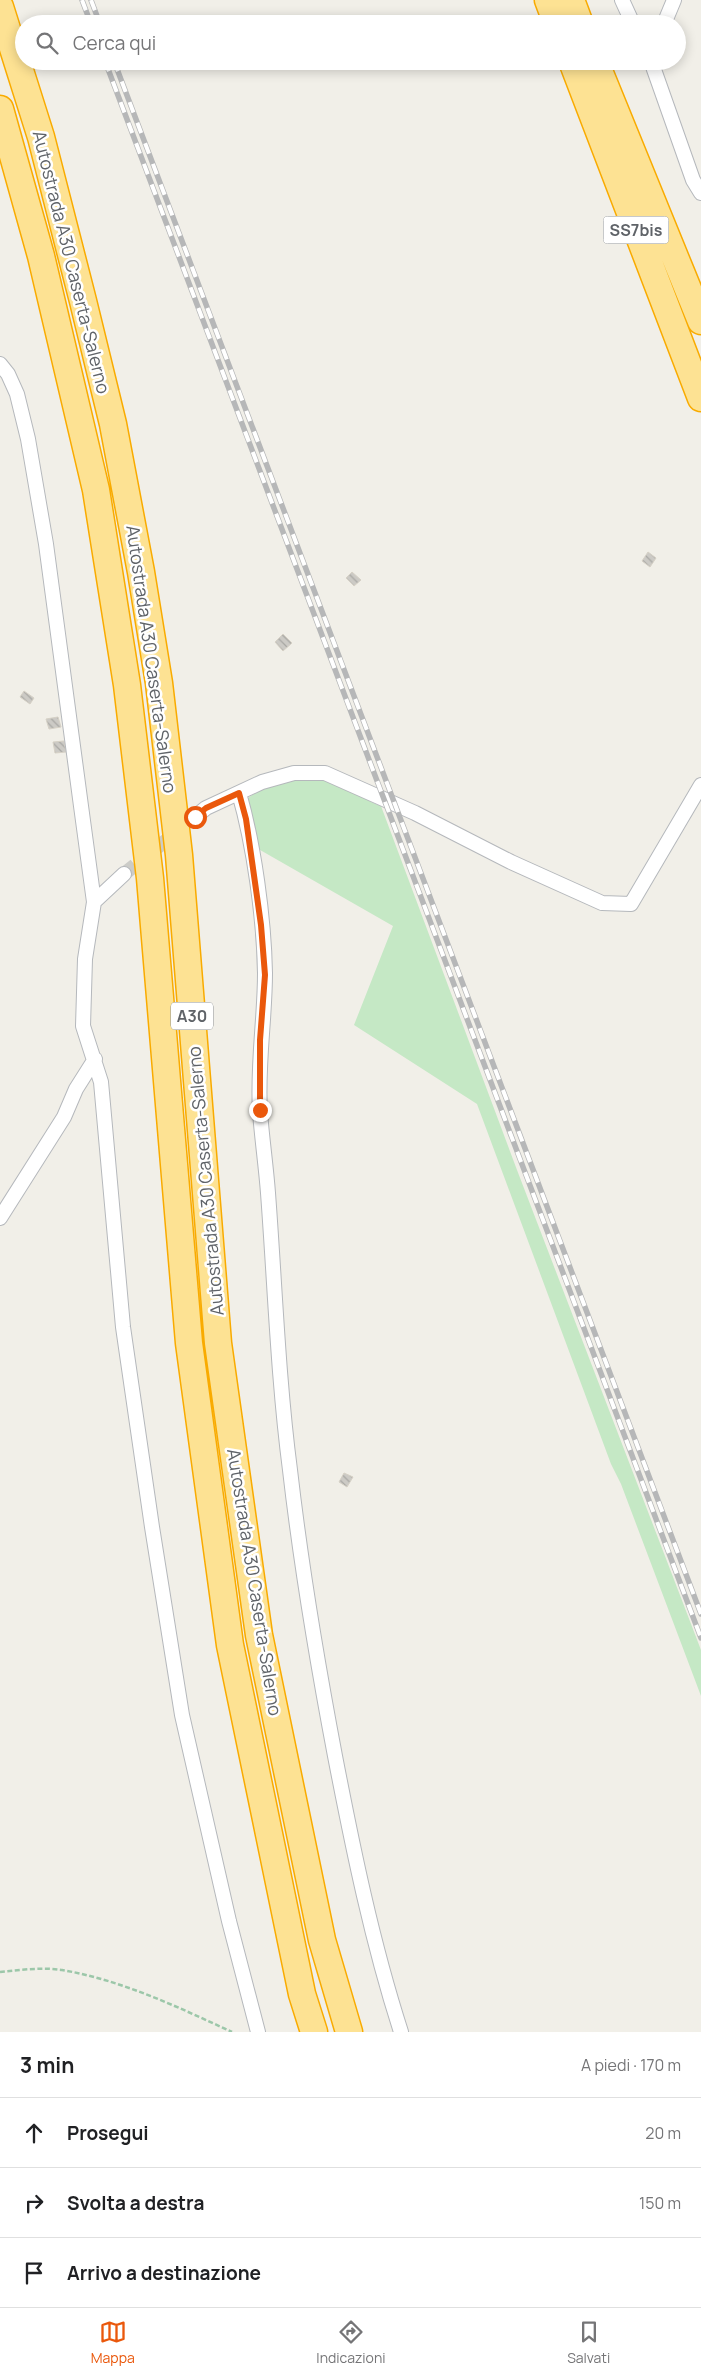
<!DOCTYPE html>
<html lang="it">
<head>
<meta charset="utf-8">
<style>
  :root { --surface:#fff; --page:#f6f6f6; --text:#202124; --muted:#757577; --line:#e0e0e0; --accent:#ea580c }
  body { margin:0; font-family:Manrope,sans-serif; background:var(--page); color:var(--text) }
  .stop { position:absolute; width:15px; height:15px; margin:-11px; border:4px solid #ea580c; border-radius:50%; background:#fff }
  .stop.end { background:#ea580c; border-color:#fff; box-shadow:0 1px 5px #0008 }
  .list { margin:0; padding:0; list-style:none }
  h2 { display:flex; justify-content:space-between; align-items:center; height:65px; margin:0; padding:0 20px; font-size:21px }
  h2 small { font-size:16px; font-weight:400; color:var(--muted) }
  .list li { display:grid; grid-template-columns:32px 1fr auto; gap:15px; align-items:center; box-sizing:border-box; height:70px; padding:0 20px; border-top:1px solid var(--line) }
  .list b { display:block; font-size:19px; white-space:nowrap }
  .list em { font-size:16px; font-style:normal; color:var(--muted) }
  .icon { flex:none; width:28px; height:28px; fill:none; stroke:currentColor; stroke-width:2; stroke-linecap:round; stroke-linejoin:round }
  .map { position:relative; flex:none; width:701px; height:2032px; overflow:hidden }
  .search { position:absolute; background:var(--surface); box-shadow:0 2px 12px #0003; left:15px; right:15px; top:15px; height:55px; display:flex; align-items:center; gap:12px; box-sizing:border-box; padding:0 18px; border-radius:28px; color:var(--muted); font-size:19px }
  .sheet { height:275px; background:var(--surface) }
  nav { display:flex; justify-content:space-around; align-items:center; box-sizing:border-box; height:70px; border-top:1px solid var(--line); background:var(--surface); font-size:14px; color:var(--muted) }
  nav a { display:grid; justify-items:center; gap:2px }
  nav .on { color:var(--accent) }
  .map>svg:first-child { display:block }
</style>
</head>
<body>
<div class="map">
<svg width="701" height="2032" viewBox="0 0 701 2032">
  <defs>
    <pattern id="building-back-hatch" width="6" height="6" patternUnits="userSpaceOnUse" patternTransform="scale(1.25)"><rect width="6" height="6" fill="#cccac5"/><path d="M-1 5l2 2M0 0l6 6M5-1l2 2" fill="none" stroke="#a9a8a4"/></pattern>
  </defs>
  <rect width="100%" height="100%" fill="#f1efe8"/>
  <!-- grass -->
  <path fill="#c5e8c5" d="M298,777C320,777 339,779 358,792C369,800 367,801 381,806L517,1170L701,1650V1696L621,1484L611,1464L477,1104L354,1025L393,926L253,846L248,798L263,787Z"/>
  <!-- building -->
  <path fill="url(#building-back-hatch)" stroke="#d6d1c6" d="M648,552L656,558L650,567L642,561Z
    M352,572L361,580L354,586L346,578Z
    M283,634L292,643L283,651L275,642Z
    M24,691L34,698L30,704L20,697Z
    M58,717L61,727L49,729L46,719Z
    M64,741L66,752L55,753L53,742Z
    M344,1473L353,1477L347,1487L339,1482Z"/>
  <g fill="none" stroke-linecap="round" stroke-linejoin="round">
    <!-- street-tunnel -->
    <path stroke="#ccccc8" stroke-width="14" stroke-dasharray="14 7" stroke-linecap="butt" d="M124,874L178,831"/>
    <defs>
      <path id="street" d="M622,0L633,24
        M664,24L674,0
        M651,61L693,180L701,193
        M0,364L8,374L17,394L28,439L46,544L81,806L94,902L85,959L83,1026L101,1082L123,1327L152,1527L182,1715L229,1921L258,2032
        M239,793C254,845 264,918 265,973C265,1019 257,1065 260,1112C262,1139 266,1166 268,1193C275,1286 278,1378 290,1470C301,1566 317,1661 335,1756C353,1849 372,1942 401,2032
        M195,817L206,808L262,782L294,773H325L415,813L511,862L602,903L631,904L701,785
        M94,902L124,874
        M0,1218L64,1117L76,1089L95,1059"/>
      <path id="highway" d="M548,0L557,24
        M571,0L580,24
        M0,7L41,137L83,301L113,424L141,572L159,683L179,855L218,1343L259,1635L322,1940L349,2032
        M572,61L701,398
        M595,61L701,321
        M0,109L41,256L96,490L127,685L150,878L189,1343L230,1645L302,1994L314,2032"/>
    </defs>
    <!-- street casing -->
    <use href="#street" stroke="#b5b8bc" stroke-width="16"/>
    <!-- highway casing -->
    <use href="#highway" stroke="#f9ab00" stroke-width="29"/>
    <!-- path -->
    <path stroke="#9cc7a9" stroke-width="2.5" stroke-dasharray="5 2.5" stroke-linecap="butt" d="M0,1972C20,1970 42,1967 62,1970C121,1980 178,2007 232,2032"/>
    <!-- street -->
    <use href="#street" stroke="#fff" stroke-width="14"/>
    <!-- highway -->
    <use href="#highway" stroke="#fde293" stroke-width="26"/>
    <defs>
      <path id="rail" d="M82,0L91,24
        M91,0L100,24
        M105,61L701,1638
        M114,61L701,1614"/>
    </defs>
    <!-- rail casing -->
    <use href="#rail" stroke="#b6b7b8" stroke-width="5.5"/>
    <!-- rail -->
    <use href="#rail" stroke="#fff" stroke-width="4" stroke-dasharray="11" stroke-linecap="butt"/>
  </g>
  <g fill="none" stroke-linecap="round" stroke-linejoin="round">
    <!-- route -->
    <path stroke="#ea580c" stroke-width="6" d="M195,817L206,808L239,793L246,819L261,925L265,975L260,1040V1110"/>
  </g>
  <g text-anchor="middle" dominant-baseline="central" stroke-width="5" stroke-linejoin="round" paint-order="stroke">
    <!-- shield labels -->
    <g fill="#fff" stroke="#8f9295" stroke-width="1">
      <rect x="603.5" y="216.5" width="65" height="27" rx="4"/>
      <rect x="171" y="1002.5" width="42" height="27" rx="4"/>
    </g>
    <g font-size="16" font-weight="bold" fill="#5f6368">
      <text x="636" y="230">SS7bis</text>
      <text x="192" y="1016">A30</text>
    </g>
    <!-- street labels -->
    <g font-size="18" fill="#5f6368" stroke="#fff">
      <text transform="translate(72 262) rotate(76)">Autostrada A30 Caserta-Salerno</text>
      <text transform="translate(152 659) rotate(82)">Autostrada A30 Caserta-Salerno</text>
      <text transform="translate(205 1181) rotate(-95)">Autostrada A30 Caserta-Salerno</text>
      <text transform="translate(255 1582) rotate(81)">Autostrada A30 Caserta-Salerno</text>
    </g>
  </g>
</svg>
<div class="stop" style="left:195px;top:817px"></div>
<div class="stop end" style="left:260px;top:1110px"></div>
<div class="search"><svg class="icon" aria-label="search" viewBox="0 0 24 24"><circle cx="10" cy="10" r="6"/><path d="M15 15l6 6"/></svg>Cerca qui</div>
</div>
<section class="sheet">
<h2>3 min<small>A piedi · 170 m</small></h2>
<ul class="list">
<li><svg class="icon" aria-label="ahead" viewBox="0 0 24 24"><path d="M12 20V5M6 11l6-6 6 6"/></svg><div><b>Prosegui</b></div><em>20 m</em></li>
<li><svg class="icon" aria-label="right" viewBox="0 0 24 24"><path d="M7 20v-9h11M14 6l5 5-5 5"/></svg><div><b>Svolta a destra</b></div><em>150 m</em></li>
<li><svg class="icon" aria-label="arrive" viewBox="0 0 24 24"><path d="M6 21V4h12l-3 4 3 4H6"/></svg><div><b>Arrivo a destinazione</b></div></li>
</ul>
</section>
<nav>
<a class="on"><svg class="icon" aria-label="map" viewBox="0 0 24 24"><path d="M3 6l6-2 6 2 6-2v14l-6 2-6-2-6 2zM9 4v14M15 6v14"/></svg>Mappa</a>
<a><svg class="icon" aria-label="directions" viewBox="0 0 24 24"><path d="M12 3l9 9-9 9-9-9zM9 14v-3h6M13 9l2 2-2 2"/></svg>Indicazioni</a>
<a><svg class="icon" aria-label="saved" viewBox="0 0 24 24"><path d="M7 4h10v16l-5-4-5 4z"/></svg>Salvati</a>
</nav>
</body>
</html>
